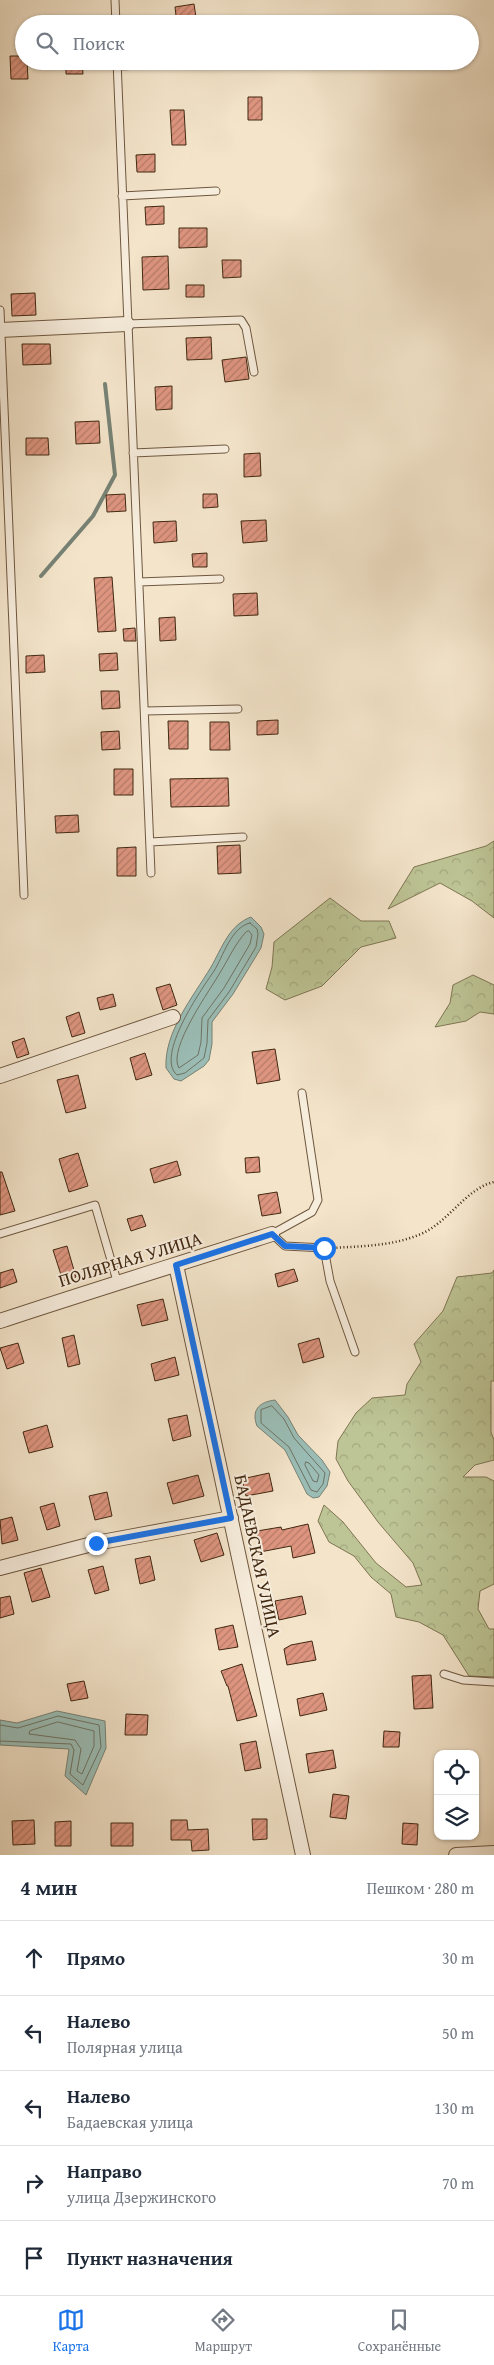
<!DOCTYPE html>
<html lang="ru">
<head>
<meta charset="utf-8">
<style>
  :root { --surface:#fff; --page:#f2f2f3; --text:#1f2937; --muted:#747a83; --line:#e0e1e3; --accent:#1a73e8 }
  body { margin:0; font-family:"Gentium Book Plus",serif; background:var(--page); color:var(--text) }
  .controls { position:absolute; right:15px; bottom:15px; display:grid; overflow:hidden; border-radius:10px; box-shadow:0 1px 4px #0004 }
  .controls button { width:45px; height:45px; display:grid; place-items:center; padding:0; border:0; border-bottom:1px solid var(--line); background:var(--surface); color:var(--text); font:25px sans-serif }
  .stop { position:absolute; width:15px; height:15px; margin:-11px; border:4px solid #1a73e8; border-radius:50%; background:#fff }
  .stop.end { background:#1a73e8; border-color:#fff; box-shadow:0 1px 5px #0008 }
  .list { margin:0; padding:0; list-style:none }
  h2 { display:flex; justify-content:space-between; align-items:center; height:65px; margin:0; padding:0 20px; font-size:21px }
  h2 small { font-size:16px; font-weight:400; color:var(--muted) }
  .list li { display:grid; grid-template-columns:32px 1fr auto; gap:15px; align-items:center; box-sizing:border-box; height:75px; padding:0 20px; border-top:1px solid var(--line) }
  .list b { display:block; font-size:19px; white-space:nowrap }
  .list p { margin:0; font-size:16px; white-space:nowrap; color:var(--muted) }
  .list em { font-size:16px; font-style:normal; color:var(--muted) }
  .icon { flex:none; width:28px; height:28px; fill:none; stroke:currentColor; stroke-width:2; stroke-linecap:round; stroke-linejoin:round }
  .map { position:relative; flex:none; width:494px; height:1855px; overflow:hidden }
  .search { position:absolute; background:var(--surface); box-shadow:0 1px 4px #0004; left:15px; right:15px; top:15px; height:55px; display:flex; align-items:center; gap:12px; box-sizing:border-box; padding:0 18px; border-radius:28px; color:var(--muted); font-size:19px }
  .sheet { height:440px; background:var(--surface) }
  nav { display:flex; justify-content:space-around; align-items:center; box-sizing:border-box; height:70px; border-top:1px solid var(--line); background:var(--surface); font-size:14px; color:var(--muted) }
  nav a { display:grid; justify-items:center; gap:2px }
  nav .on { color:var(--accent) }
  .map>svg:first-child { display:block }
</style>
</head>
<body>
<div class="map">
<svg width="494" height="1855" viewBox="0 0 494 1855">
  <defs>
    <pattern id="forest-crowns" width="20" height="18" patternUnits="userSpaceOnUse" patternTransform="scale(1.25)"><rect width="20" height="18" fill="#bdc495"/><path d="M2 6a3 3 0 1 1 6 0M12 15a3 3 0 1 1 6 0" fill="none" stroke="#a4a87f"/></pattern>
    <pattern id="building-hatch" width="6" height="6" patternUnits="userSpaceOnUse" patternTransform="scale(1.25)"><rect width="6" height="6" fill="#de9580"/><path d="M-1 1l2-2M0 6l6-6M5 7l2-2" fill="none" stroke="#b67a67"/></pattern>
  </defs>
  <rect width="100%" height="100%" fill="#f3e4ca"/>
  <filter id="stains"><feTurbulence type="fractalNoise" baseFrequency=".004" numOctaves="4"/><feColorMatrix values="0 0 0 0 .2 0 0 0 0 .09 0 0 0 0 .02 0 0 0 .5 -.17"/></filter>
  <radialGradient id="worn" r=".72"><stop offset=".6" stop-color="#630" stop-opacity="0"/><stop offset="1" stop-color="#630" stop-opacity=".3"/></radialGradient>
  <!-- forest -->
  <path fill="url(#forest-crowns)" stroke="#7f7653" d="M494,841V918L472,901L440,883L388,909L414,867L486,846Z
    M330,898L361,921H389L396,938L361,947L322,986L285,1000L266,989L272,967L274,942Z
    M473,975L494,985V1014L480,1012L466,1021L435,1027L450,1003L453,985Z
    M494,1270V1381H491V1432L494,1440V1460L475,1465L463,1477H486L494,1481V1584L480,1591L478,1609L489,1629H494V1677L469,1676L443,1635L419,1622L396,1617L391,1594L371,1577L354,1556L329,1542L318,1521L324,1505L343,1522L376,1563L406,1587L422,1585L413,1563L378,1522L348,1481L336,1459L338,1441L356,1413L372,1398L405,1395L407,1384L421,1362L414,1344L443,1311L457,1277L492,1273Z"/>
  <!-- water -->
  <path fill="#9bbeb7" stroke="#778275" d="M251,917L261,927L264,934L261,948L233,994L212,1022V1044L209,1060L204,1066L181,1081L174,1079L166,1068C164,1032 193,997 211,967C222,948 229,925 251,917Z
    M275,1400L288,1417L298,1435L322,1460L330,1472L327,1486L319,1497L313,1498L307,1494L285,1450L257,1426C251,1410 259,1402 275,1400Z
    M57,1711L105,1721L106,1748L86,1795L65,1776L69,1749L0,1745V1720L17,1723Z"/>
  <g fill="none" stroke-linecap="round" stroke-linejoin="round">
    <!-- shore -->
    <path stroke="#6e7364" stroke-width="1" d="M250,923L257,929L258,934L256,947L229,992L208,1020L207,1043L204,1058L185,1073L177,1075C155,1056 201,990 214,971C223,957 231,927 250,923Z
      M249,931L252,935L250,944L224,988L202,1018L201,1042L198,1055L179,1068C167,1049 211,989 221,971C229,958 235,944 246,932Z
      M272,1406L284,1419L294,1438L325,1473L323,1484L317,1492L311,1490L289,1447L261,1423V1410Z
      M306,1462L309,1463L319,1475L317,1482L313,1481L305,1465Z
      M58,1722L94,1731V1746L82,1774L77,1771L81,1749L75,1740L29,1734L30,1731Z
      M0,1725L18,1728L58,1716L99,1725L101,1747L83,1785L70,1774L74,1750L71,1744L0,1741"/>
    <!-- stream -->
    <path stroke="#778275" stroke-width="4" d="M41,576L93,516L115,475L105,384"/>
  </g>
  <!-- building -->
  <path fill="url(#building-hatch)" stroke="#412811" d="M194,4L197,24H177L175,7Z
    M10,56H24V61H27L28,79H11Z
    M66,61H82L83,74H66Z
    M248,97H262V120H248Z
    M170,110H184L186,145H172Z
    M155,154V172H137L136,155Z
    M164,206V224L146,225L145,207Z
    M179,228H207V247L179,248Z
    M168,256L169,289L143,290L142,257Z
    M222,260H241V277L223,278Z
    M186,285H204V297H186Z
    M35,293L36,315L12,316L11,294Z
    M211,337L212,359L187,360L186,338Z
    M22,344H50L51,364L23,365Z
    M246,357L249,379L225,382L222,360Z
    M172,386V409L156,410L155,387Z
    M99,421L100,443L76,444L75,422Z
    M26,438H48L49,455H26Z
    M260,453L261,476L244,477V454Z
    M125,494L126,511L107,512L106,495Z
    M203,494H217L218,507L203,508Z
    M266,520L267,541L243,543L241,521Z
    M176,521L177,541L154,543L153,522Z
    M207,553V567H193L192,554Z
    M112,577L116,631L98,632L94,578Z
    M257,593L258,615L234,616L233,594Z
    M175,617L176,640L160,641L159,618Z
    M135,628L136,641H124L123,629Z
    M117,653L118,670L100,671L99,654Z
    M44,655L45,672L26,673V656Z
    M101,691H119L120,708L102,709Z
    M278,720V734L257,735V721Z
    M168,721H188V749H169Z
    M210,722H229L230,750H210Z
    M119,731L120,749L102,750L101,732Z
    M114,769H133V795H114Z
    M228,778L229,806L171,807L170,779Z
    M78,815L79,832L56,833L55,816Z
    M240,845L241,873L218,874L217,846Z
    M136,847V876H117V848Z
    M170,984L177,1005L163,1010L156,988Z
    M113,994L116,1006L100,1010L97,998Z
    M79,1012L85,1033L72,1037L66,1017Z
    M24,1038L29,1054L17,1058L12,1042Z
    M275,1049L280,1080L257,1084L252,1052Z
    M145,1053L152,1075L136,1080L130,1058Z
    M78,1075L86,1108L66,1113L57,1080Z
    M78,1153L88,1186L69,1192L59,1159Z
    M259,1157L260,1172L246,1173L245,1158Z
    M177,1161L181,1175L154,1183L150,1169Z
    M0,1172H2L15,1211L0,1215Z
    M277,1192L281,1213L262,1216L258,1195Z
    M142,1215L146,1226L131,1231L127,1219Z
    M67,1246L76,1277L63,1281L53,1250Z
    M13,1269L17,1282L0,1288V1273Z
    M294,1269L298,1281L278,1287L275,1274Z
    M163,1299L168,1320L142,1326L137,1305Z
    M74,1335L80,1364L68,1367L62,1338Z
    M319,1338L324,1357L303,1363L298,1344Z
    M18,1343L24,1363L7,1369L0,1348Z
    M175,1357L179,1375L155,1381L151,1364Z
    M187,1415L191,1436L173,1441L168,1419Z
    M47,1425L53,1447L29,1453L23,1432Z
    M269,1473L273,1491L246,1496L242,1479Z
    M198,1475L204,1496L173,1504L167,1483Z
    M107,1492L112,1516L95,1520L89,1496Z
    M54,1503L60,1526L47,1530L40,1507Z
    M12,1517L18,1540L2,1544L0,1520Z
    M308,1524L315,1553L293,1558L291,1546L260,1552L257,1531L281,1527L282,1530Z
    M217,1533L224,1555L201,1562L194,1540Z
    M150,1556L155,1580L140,1584L135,1559Z
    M103,1566L109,1590L95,1594L88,1570Z
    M41,1568L50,1597L32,1602L24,1573Z
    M10,1596L14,1614L0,1618V1598Z
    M302,1596L306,1614L279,1620L275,1601Z
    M233,1625L238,1647L219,1650L215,1629Z
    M312,1641L316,1660L287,1665L284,1649L291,1645Z
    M242,1664L257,1716L237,1721L228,1686H227L221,1671Z
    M431,1675L433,1708L414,1709L412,1676Z
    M84,1681L88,1698L71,1701L67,1684Z
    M323,1693L327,1710L300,1716L297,1699Z
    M126,1714L148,1715L147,1735H125Z
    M384,1731L400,1732L399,1747H383Z
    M256,1741L261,1768L245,1771L240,1744Z
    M333,1750L336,1768L309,1773L306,1754Z
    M333,1794L349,1796L346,1819L330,1817Z
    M252,1819H267V1839L253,1840Z
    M34,1820L35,1844L13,1845L12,1821Z
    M171,1820H187L188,1830L208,1829L209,1850L192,1851L191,1840H171Z
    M71,1821V1846H55V1822Z
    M111,1823H133V1846H111Z
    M403,1823L418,1824L417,1845L402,1844Z"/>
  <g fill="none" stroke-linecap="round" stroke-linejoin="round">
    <defs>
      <path id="lane" d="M115,0L116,24
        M117,61L151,873
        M118,66L218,62
        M122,196L216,191
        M0,310L24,895
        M127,324L241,320L246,328L254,372
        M133,453L225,449
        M139,582L220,579
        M145,711L238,709
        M150,842L243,837
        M302,1093L318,1200L312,1212L272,1234L285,1246L324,1248L330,1281L355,1352
        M0,1234L95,1205L117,1281
        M444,1674L463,1680L494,1682"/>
      <path id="street" d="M0,330L127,324
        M0,1076L173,1017
        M176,1265L303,1855
        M0,1321C90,1291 182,1263 272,1234
        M0,1568L96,1543L231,1518
        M456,1855L494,1853"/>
    </defs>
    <!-- lane casing -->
    <use href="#lane" stroke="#6e573f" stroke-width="9"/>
    <!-- street casing -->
    <use href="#street" stroke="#6e573f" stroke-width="16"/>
    <!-- path -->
    <path stroke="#412811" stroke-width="2.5" stroke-dasharray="1 2.5" stroke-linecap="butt" d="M333,1248C363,1246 395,1246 423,1233C449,1221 467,1188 494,1182"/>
    <!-- lane -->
    <use href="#lane" stroke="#f7eddd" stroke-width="7"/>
    <!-- street -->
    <use href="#street" stroke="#f7eddd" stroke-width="14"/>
  </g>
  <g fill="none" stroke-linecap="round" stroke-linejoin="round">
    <!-- route -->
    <path stroke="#1a73e8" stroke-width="6" d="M96,1543L231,1518L176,1265L272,1234L285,1246L324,1248"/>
  </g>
  <g text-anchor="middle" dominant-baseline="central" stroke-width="4" stroke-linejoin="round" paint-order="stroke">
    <!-- street labels -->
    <g font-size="18" fill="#412811" stroke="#f7eddd">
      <text transform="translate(130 1259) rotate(-17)">ПОЛЯРНАЯ УЛИЦА</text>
      <text transform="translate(258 1556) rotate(78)">БАДАЕВСКАЯ УЛИЦА</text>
    </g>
  </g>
  <rect width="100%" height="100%" filter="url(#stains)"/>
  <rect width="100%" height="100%" fill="url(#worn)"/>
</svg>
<div class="controls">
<button><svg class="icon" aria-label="locate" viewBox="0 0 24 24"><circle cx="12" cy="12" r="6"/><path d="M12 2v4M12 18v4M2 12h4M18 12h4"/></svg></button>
<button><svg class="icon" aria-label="layers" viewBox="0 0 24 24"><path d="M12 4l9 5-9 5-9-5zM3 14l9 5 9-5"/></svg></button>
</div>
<div class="stop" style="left:324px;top:1248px"></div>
<div class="stop end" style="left:96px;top:1543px"></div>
<div class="search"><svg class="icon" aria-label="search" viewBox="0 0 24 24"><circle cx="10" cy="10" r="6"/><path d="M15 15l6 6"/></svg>Поиск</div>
</div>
<section class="sheet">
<h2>4 мин<small>Пешком · 280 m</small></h2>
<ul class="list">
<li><svg class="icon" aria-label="ahead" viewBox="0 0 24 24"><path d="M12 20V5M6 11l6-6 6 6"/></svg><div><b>Прямо</b></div><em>30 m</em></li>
<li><svg class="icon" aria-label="left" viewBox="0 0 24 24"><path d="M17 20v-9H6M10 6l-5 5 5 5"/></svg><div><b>Налево</b><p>Полярная улица</p></div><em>50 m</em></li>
<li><svg class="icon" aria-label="left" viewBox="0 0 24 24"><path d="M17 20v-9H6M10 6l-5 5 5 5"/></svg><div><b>Налево</b><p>Бадаевская улица</p></div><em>130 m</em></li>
<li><svg class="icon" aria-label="right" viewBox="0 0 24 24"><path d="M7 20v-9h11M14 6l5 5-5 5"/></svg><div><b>Направо</b><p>улица Дзержинского</p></div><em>70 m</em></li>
<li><svg class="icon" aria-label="arrive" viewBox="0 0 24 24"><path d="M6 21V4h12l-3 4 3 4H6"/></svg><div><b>Пункт назначения</b></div></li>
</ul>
</section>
<nav>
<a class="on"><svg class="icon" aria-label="map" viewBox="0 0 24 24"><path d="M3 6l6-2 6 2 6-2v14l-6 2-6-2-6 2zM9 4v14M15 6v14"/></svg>Карта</a>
<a><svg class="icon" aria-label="directions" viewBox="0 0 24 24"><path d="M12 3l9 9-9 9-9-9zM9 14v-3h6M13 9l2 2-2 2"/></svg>Маршрут</a>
<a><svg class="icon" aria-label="saved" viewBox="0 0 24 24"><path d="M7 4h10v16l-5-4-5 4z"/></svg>Сохранённые</a>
</nav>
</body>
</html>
